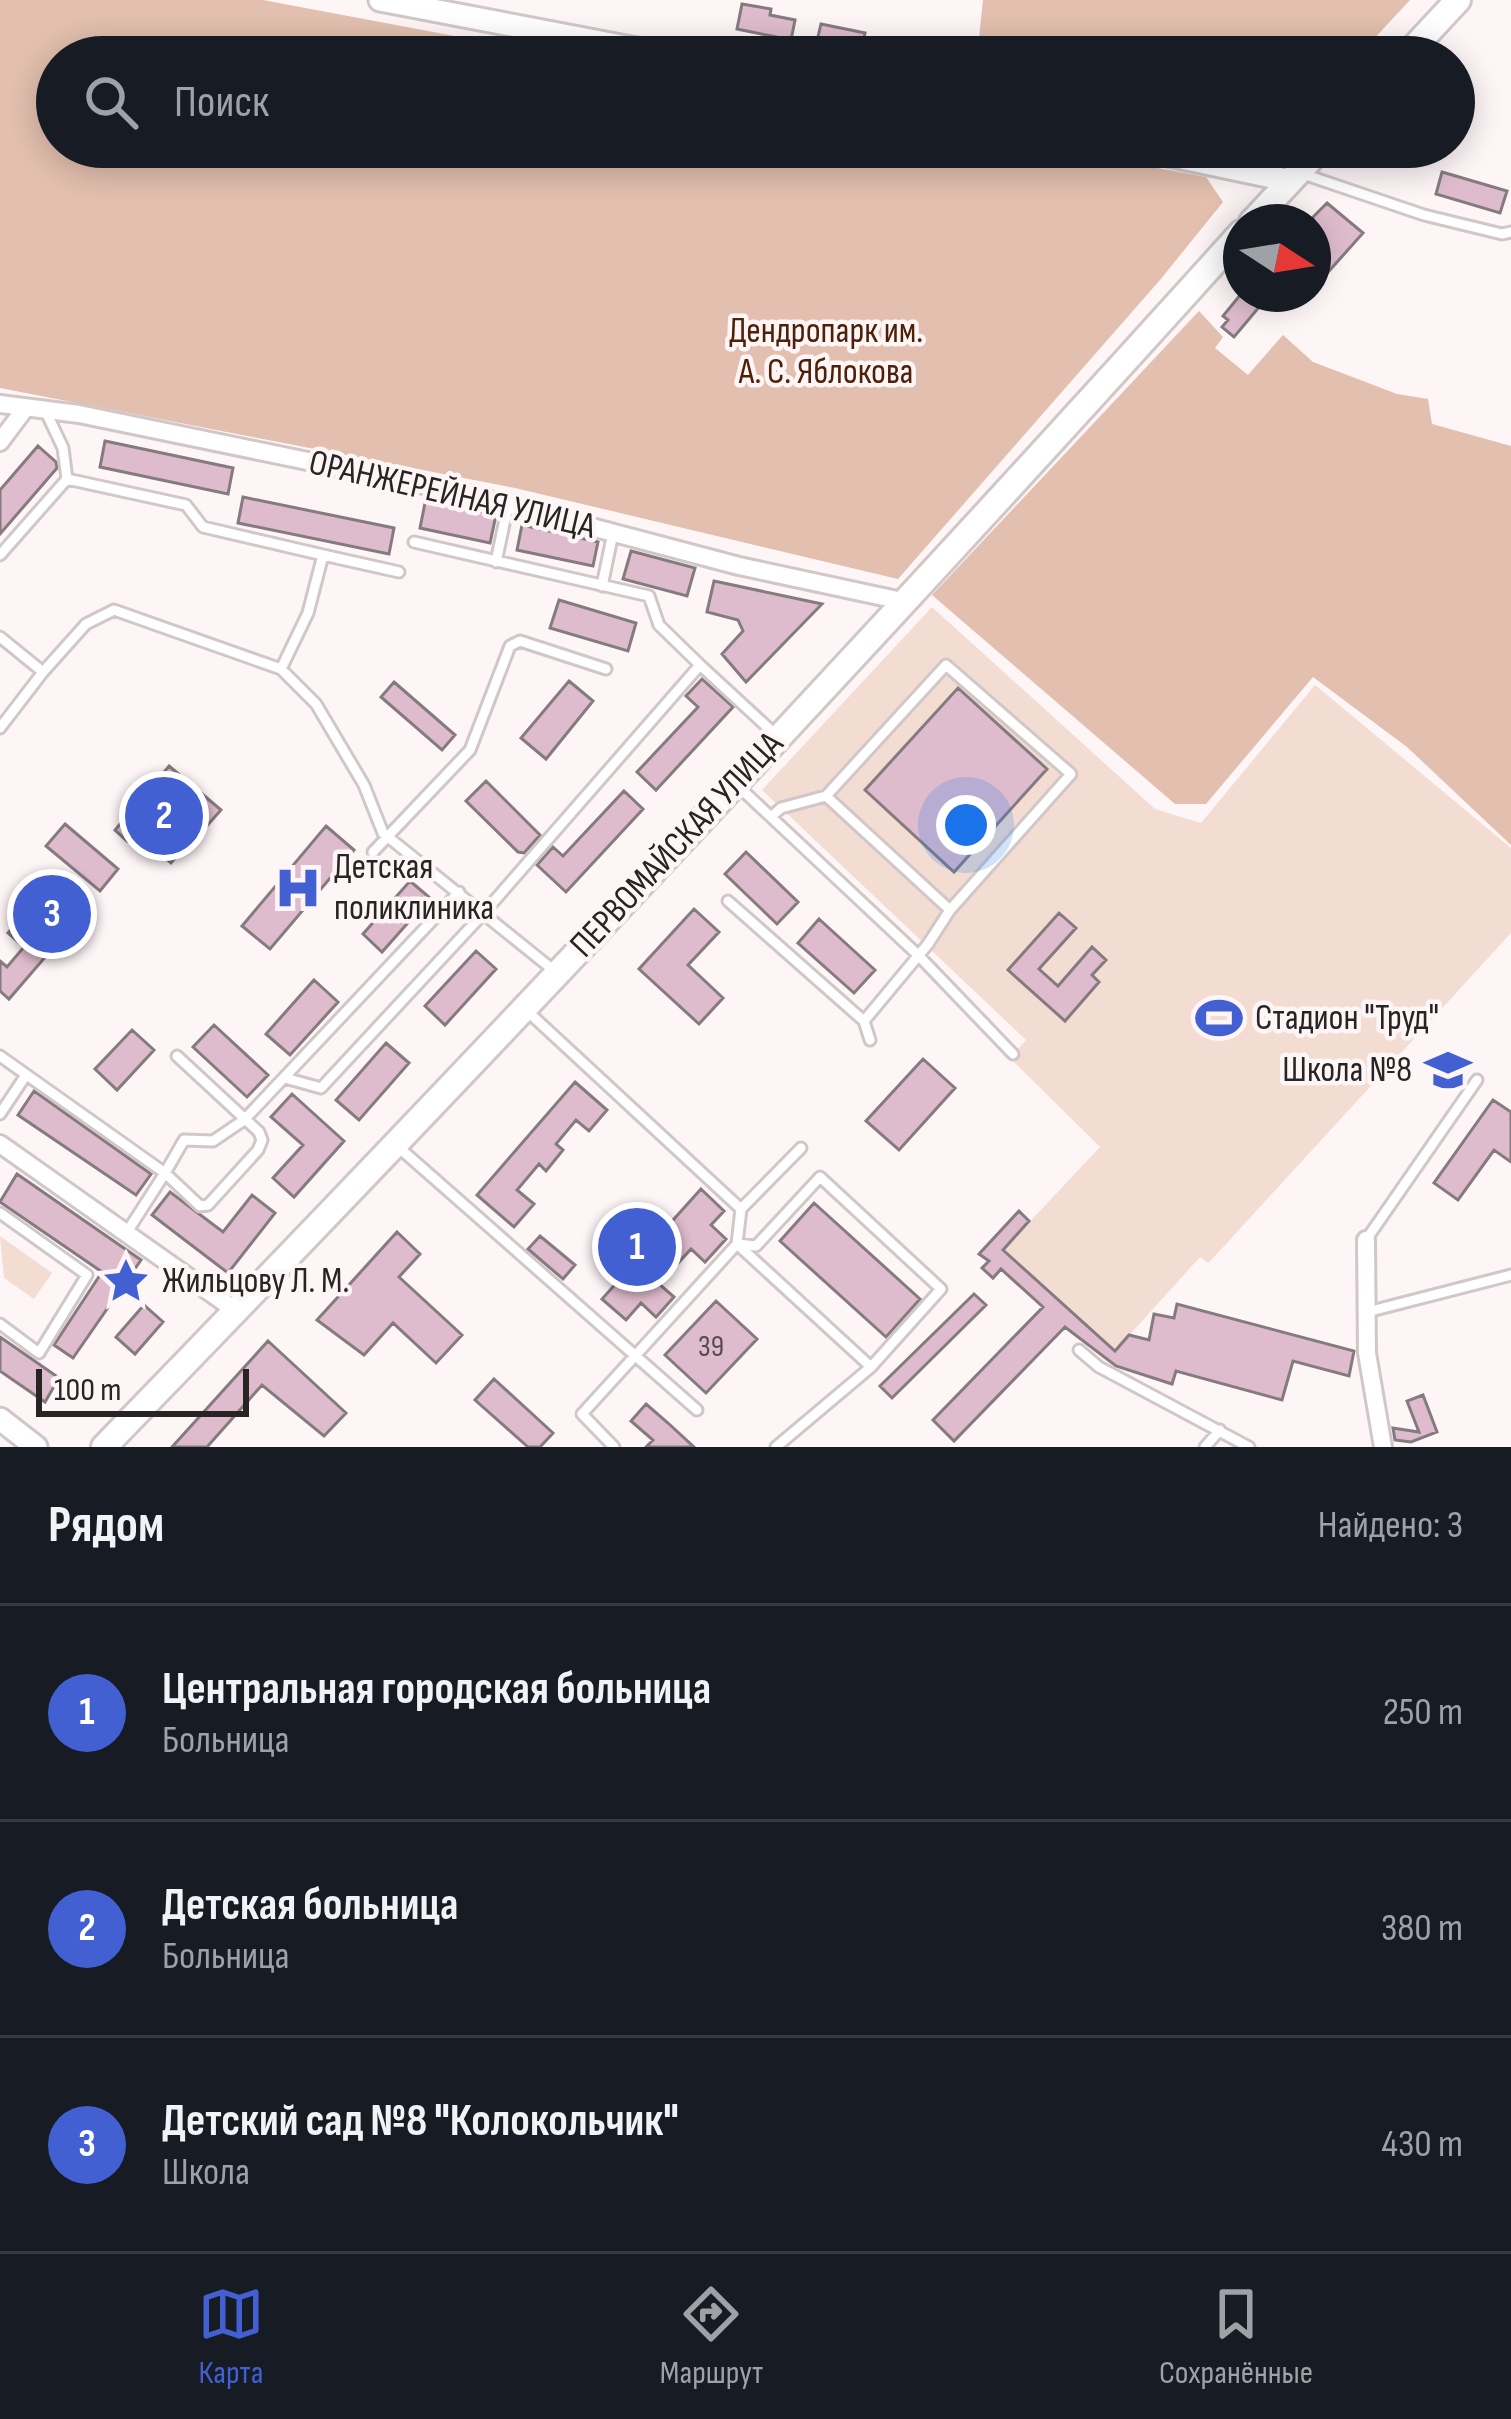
<!DOCTYPE html>
<html lang="ru">
<head>
<meta charset="utf-8">
<style>
  :root { --surface:#171b24; --page:#20242c; --text:#f1f3f6; --muted:#9ea1a6; --line:#363941; --accent:#4360d3 }
  body { margin:0; font-family:"Sofia Sans Condensed",sans-serif; background:var(--page); color:var(--text) }
  .compass { position:absolute; left:1223px; top:204px; width:108px; height:108px; border-radius:50%; background:var(--surface); box-shadow:0 6px 30px #0003; rotate:102deg }
  .scale { position:absolute; left:36px; bottom:30px; width:213px; box-sizing:border-box; padding-left:12px; border:6px solid #282424; border-top:0; font-size:33px; line-height:42px; white-space:nowrap; color:#282424; -webkit-text-stroke:9px #fef5f7; paint-order:stroke }
  .you { position:absolute; left:966px; top:825px; width:42px; height:42px; margin:-30px; border:9px solid #fff; border-radius:50%; background:#1a73e8; box-shadow:0 0 0 18px #1a73e833 }
  .badge { display:grid; place-items:center; width:78px; height:78px; border-radius:50%; background:var(--accent); color:#fff; font-size:39px; font-weight:700 }
  .pin { position:absolute; translate:-50% -50%; border:6px solid #fff; box-shadow:0 3px 12px #0006 }
  .list { margin:0; padding:0; list-style:none }
  h2 { display:flex; justify-content:space-between; align-items:center; height:156px; margin:0; padding:0 48px; font-size:51px }
  h2 small { font-size:39px; font-weight:400; color:var(--muted) }
  .list li { display:grid; grid-template-columns:78px 1fr auto; gap:36px; align-items:center; box-sizing:border-box; height:216px; padding:0 48px; border-top:3px solid var(--line) }
  .list b { display:block; font-size:45px; white-space:nowrap }
  .list p { margin:0; font-size:39px; white-space:nowrap; color:var(--muted) }
  .list em { font-size:39px; font-style:normal; color:var(--muted) }
  .icon { flex:none; width:66px; height:66px; fill:none; stroke:currentColor; stroke-width:2; stroke-linecap:round; stroke-linejoin:round }
  .map { position:relative; flex:none; width:1511px; height:1447px; overflow:hidden }
  .search { position:absolute; background:var(--surface); box-shadow:0 6px 30px #0003; left:36px; right:36px; top:36px; height:132px; display:flex; align-items:center; gap:30px; box-sizing:border-box; padding:0 42px; border-radius:66px; color:var(--muted); font-size:45px }
  .sheet { height:804px; background:var(--surface) }
  nav { display:flex; justify-content:space-around; align-items:center; box-sizing:border-box; height:168px; border-top:3px solid var(--line); background:var(--surface); font-size:33px; color:var(--muted) }
  nav a { display:grid; justify-items:center; gap:6px }
  nav .on { color:var(--accent) }
  .map>svg:first-child { display:block }
</style>
</head>
<body>
<div class="map">
<svg width="1511" height="1447" viewBox="0 0 1511 1447">
  <rect width="100%" height="100%" fill="#fef5f7"/>
  <!-- green -->
  <path fill="#f3ddd3" d="M932,607L1155,809L1201,823L1315,685L1511,848V933L1215,1256L1208,1263L1200,1257L1115,1351L1003,1250L1100,1147L1010,1058L1026,1040L762,790Z
    M0,1236L52,1273L34,1299L4,1278Z"/>
  <!-- forest -->
  <path fill="#e2bfae" d="M0,0H263L566,57H57V147H1044L1206,177L1223,202L1160,280L898,579L515,488L0,388Z
    M983,0H1410L1357,57H977Z
    M1199,311L1223,337L1215,348L1248,375L1283,335L1313,362L1397,394L1428,399L1432,424L1511,446V845L1407,747L1313,677L1206,804H1175L932,595Z"/>
  <!-- building -->
  <path fill="#dfbccd" stroke="#847b7f" stroke-width="3" d="M742,4L771,9L770,15L795,20L791,40L737,29Z
    M821,24L865,33L860,55L816,45Z
    M890,39L952,52V57H886Z
    M1442,172L1507,191L1500,213L1436,194Z
    M1327,203L1363,233L1313,289V217Z
    M1241,294H1270L1234,337L1222,327L1228,320L1223,316Z
    M105,441L233,468L228,494L100,467Z
    M38,446L56,462L57,468L0,534V490Z
    M243,497L394,528L389,554L238,523Z
    M426,498L496,515L490,543L420,528Z
    M522,525L598,542L593,566L517,550Z
    M631,551L695,568L687,596L623,579Z
    M714,581L822,604L746,682L722,654L743,631L738,620L707,612Z
    M559,600L636,623L628,651L550,628Z
    M702,679L733,707L656,790L637,772L698,707L686,696Z
    M569,681L593,701L546,759L521,738Z
    M394,682L455,735L442,750L381,697Z
    M958,688L1047,769L954,872L865,790Z
    M169,766L221,810L205,828L182,809L168,825L188,843L171,863L135,832L127,841L115,830Z
    M486,781L540,835L524,853L518,852L466,801Z
    M624,791L643,809L566,892L537,865L553,847L563,856Z
    M65,824L118,869L100,891L46,846Z
    M326,826L354,850L270,949L242,926Z
    M746,852L798,902L777,924L725,874Z
    M410,881L430,898L382,952L363,934Z
    M694,909L719,932L688,965L723,998L699,1024L639,969Z
    M1059,913L1076,928L1039,969L1058,986L1092,947L1106,960L1092,975L1099,982L1065,1021L1008,970Z
    M21,919L53,948L9,999L0,991V961L7,967L24,947L8,933Z
    M819,919L875,970L854,993L798,943Z
    M476,951L496,969L445,1025L425,1006Z
    M314,980L338,1002L290,1055L266,1034Z
    M214,1025L268,1075L247,1097L193,1047Z
    M132,1030L154,1050L117,1090L95,1069Z
    M386,1043L409,1063L359,1120L336,1100Z
    M923,1059L955,1088L899,1150L866,1121Z
    M575,1082L607,1110L589,1131L576,1120L556,1144L563,1150L546,1171L539,1164L517,1190L534,1204L514,1227L477,1195Z
    M34,1091L151,1174L136,1195L18,1115Z
    M292,1094L344,1141L294,1197L273,1178L303,1145L271,1117Z
    M1493,1100L1511,1112V1162L1494,1150L1458,1200L1434,1183Z
    M17,1174L141,1260L73,1358L54,1345L102,1272L0,1202Z
    M701,1189L724,1211L711,1225L726,1239L705,1262L691,1249L659,1284L674,1297L656,1317L641,1303L626,1320L602,1299Z
    M170,1192L223,1232L252,1195L275,1213L228,1273L152,1215Z
    M814,1203L920,1299L886,1337L780,1241Z
    M1019,1211L1029,1221L1003,1250L1115,1351L1129,1335L1149,1340L1154,1314L1174,1318L1177,1304L1354,1351L1349,1376L1293,1361L1282,1400L1176,1371L1172,1384L1116,1366L1065,1327L954,1441L933,1420L1043,1307L1001,1269L993,1278L982,1268L989,1261L979,1254Z
    M397,1232L420,1254L399,1277L462,1335L436,1363L393,1323L364,1355L317,1320Z
    M540,1236L575,1265L563,1279L528,1249Z
    M974,1294L986,1305L892,1398L880,1386Z
    M716,1301L757,1339L706,1393L665,1355Z
    M144,1305L163,1322L135,1354L116,1337Z
    M0,1337L59,1378L45,1402L0,1371Z
    M268,1341L346,1413L324,1436L262,1385L207,1447H172Z
    M494,1379L553,1433L540,1447H528L475,1400Z
    M1423,1395L1437,1432L1411,1442L1395,1440L1393,1428L1419,1432L1407,1401Z
    M646,1404L668,1423L694,1447H646L653,1440L631,1421Z"/>
  <g fill="none" stroke-linecap="round" stroke-linejoin="round">
    <defs>
      <path id="service" d="M1303,174L1424,215L1502,234L1511,232
        M67,479L186,505L203,527L323,555
        M414,542L649,596L659,625L700,665
        M0,555L67,479L63,448L45,410
        M496,562L508,505
        M602,586L613,533
        M0,637L43,672L86,624L114,610L281,669L316,704L364,785L383,833L557,973
        M281,669L308,613L323,555L399,572
        M0,728L43,672
        M739,787L918,955L1013,1054
        M771,817L781,808L826,796L950,910L1071,774L946,665L826,796
        M373,852L470,750L510,646L520,641L606,669
        M728,901L864,1021L928,944L950,910
        M525,1009L741,1209
        M864,1021L870,1040
        M0,1056L165,1173L184,1140L213,1141L244,1120L459,892
        M285,1078L321,1088L482,915L700,665L778,737
        M0,1114L26,1075
        M396,1145L697,1410
        M820,1177L941,1289L871,1367L737,1244L756,1246Z
        M0,1213L87,1275L39,1353L0,1324
        M127,1232L165,1173L200,1206L208,1205L258,1150L262,1140L259,1132L177,1056
        M1366,1240L1477,1080
        M1367,1312L1511,1275
        M1079,1350L1099,1367L1249,1447
        M614,1447L582,1414L737,1244L741,1209L801,1148
        M776,1447L871,1367
        M1205,1447L1220,1430"/>
      <path id="minor" d="M0,404L79,414L463,493L739,566L902,601
        M0,442L24,410
        M0,1144L235,1310
        M1366,1240L1367,1353L1383,1447"/>
      <path id="tertiary" d="M380,0L679,57
        M1130,147L1291,181
        M0,1419L36,1447"/>
      <path id="secondary" d="M1405,57L1458,0
        M1252,222L1322,147
        M104,1447C490,1049 870,645 1241,233"/>
    </defs>
    <!-- service casing -->
    <use href="#service" stroke="#d1c7c8" stroke-width="15"/>
    <!-- minor casing -->
    <use href="#minor" stroke="#d1c7c8" stroke-width="22"/>
    <!-- tertiary casing -->
    <use href="#tertiary" stroke="#d1c7c8" stroke-width="27"/>
    <!-- secondary casing -->
    <use href="#secondary" stroke="#d1c7c8" stroke-width="30"/>
    <!-- service -->
    <use href="#service" stroke="#fff" stroke-width="9"/>
    <!-- minor -->
    <use href="#minor" stroke="#fff" stroke-width="16"/>
    <!-- tertiary -->
    <use href="#tertiary" stroke="#fff" stroke-width="21"/>
    <!-- secondary -->
    <use href="#secondary" stroke="#fff" stroke-width="24"/>
  </g>
  <!-- icons -->
  <defs>
    <symbol id="hospital-bare" viewBox="-9 -9 18 18"><path d="M-5-5h3v3.5h4V-5h3V5h-3V1.5h-4V5h-3Z" fill="#4360d3" stroke="#fef5f7" stroke-width="2.5" paint-order="stroke"/></symbol>
    <symbol id="stadium-bare" viewBox="-9 -9 18 18"><path d="M0-5a6.5 5 0 1 0 0 10a6.5 5 0 1 0 0-10ZM-3.5-1.8h7v3.6h-7Z" fill="#4360d3" stroke="#fef5f7" stroke-width="2.5" paint-order="stroke"/></symbol>
    <symbol id="school-bare" viewBox="-9 -9 18 18"><path d="M0-5L7-2L0 1L-7-2ZM-4 1L0 2.5L4 1V4Q0 6-4 4Z" fill="#4360d3" stroke="#fef5f7" stroke-width="2.5" paint-order="stroke"/></symbol>
    <symbol id="sight-bare" viewBox="-9 -9 18 18"><path d="M0-6L1.8-2.2L6-1.7L2.9 1.2L3.7 5.4L0 3.3L-3.7 5.4L-2.9 1.2L-6-1.7L-1.8-2.2Z" fill="#4360d3" stroke="#fef5f7" stroke-width="2.5" paint-order="stroke"/></symbol>
  </defs>
  <g fill-rule="evenodd">
    <use href="#hospital-bare" x="265" y="855" width="66" height="66"/>
    <use href="#stadium-bare" x="1186" y="985" width="66" height="66"/>
    <use href="#school-bare" x="1415" y="1037" width="66" height="66"/>
    <use href="#sight-bare" x="93" y="1248" width="66" height="66"/>
  </g>
  <g text-anchor="middle" dominant-baseline="central" stroke-width="9" stroke-linejoin="round" paint-order="stroke">
    <!-- number labels -->
    <g font-size="30" fill="#564a4e">
      <text x="711" y="1347">39</text>
    </g>
    <!-- park labels -->
    <g font-size="36" fill="#4d2007" stroke="#fef5f7">
      <text x="826" y="331">Дендропарк им.<tspan x="826" dy="41">А. С. Яблокова</tspan></text>
    </g>
    <!-- street labels -->
    <g font-size="36" fill="#282424" stroke="#fef5f7">
      <text transform="translate(452 495) rotate(13)">ОРАНЖЕРЕЙНАЯ УЛИЦА</text>
      <text transform="translate(677 845) rotate(-47)">ПЕРВОМАЙСКАЯ УЛИЦА</text>
    </g>
    <!-- poi labels -->
    <g font-size="36" fill="#282424" stroke="#fef5f7" text-anchor="start">
      <text x="334" y="867">Детская<tspan x="334" dy="41">поликлиника</tspan></text>
      <text x="1255" y="1018">Стадион "Труд"</text>
      <text x="1412" y="1070" text-anchor="end">Школа №8</text>
      <text x="162" y="1281">Жильцову Л. М.</text>
    </g>
  </g>
</svg>
<svg class="compass" viewBox="-18 -18 36 36"><path d="M0-13l5 13h-10z" fill="#e53935"/><path d="M0 13l5-13h-10z" fill="#9ea1a6"/></svg>
<div class="scale">100 m</div>
<div class="you"></div>
<div class="pin badge" style="left:637px;top:1247px">1</div>
<div class="pin badge" style="left:164px;top:816px">2</div>
<div class="pin badge" style="left:52px;top:914px">3</div>
<div class="search"><svg class="icon" aria-label="search" viewBox="0 0 24 24"><circle cx="10" cy="10" r="6"/><path d="M15 15l6 6"/></svg>Поиск</div>
</div>
<section class="sheet">
<h2>Рядом<small>Найдено: 3</small></h2>
<ul class="list">
<li><span class="badge">1</span><div><b>Центральная городская больница</b><p>Больница</p></div><em>250 m</em></li>
<li><span class="badge">2</span><div><b>Детская больница</b><p>Больница</p></div><em>380 m</em></li>
<li><span class="badge">3</span><div><b>Детский сад №8 &quot;Колокольчик&quot;</b><p>Школа</p></div><em>430 m</em></li>
</ul>
</section>
<nav>
<a class="on"><svg class="icon" aria-label="map" viewBox="0 0 24 24"><path d="M3 6l6-2 6 2 6-2v14l-6 2-6-2-6 2zM9 4v14M15 6v14"/></svg>Карта</a>
<a><svg class="icon" aria-label="directions" viewBox="0 0 24 24"><path d="M12 3l9 9-9 9-9-9zM9 14v-3h6M13 9l2 2-2 2"/></svg>Маршрут</a>
<a><svg class="icon" aria-label="saved" viewBox="0 0 24 24"><path d="M7 4h10v16l-5-4-5 4z"/></svg>Сохранённые</a>
</nav>
</body>
</html>
